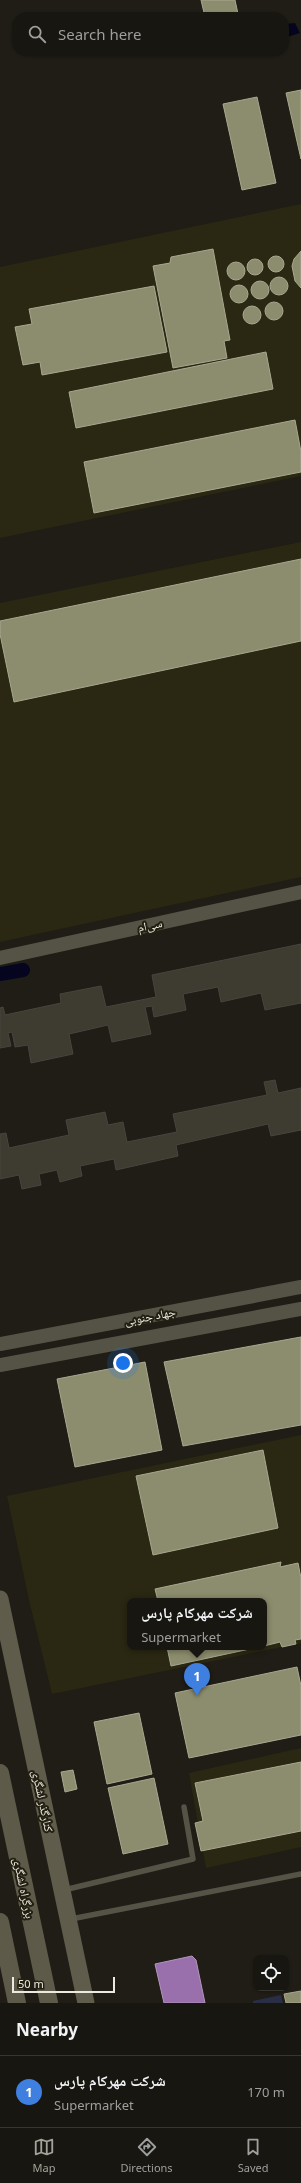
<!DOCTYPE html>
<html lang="en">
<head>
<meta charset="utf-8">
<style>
  :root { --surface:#171610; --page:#24231e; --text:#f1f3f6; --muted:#9e9f9f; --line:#363530; --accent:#a4a299 }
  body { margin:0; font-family:"Noto Sans","Noto Naskh Arabic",sans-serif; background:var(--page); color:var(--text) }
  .controls { position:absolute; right:12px; bottom:12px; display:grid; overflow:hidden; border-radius:8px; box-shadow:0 1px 3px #0004 }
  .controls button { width:36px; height:36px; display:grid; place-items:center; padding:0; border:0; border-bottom:1px solid var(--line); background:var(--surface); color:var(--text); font:20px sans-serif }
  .scale { position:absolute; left:12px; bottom:10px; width:103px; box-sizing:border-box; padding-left:4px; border:2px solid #ebeae0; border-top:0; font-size:11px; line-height:14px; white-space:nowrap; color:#ebeae0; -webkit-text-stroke:3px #232012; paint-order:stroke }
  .you { position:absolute; left:123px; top:1363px; width:14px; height:14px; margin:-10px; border:3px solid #fff; border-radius:50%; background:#1a73e8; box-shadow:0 0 0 6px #1a73e833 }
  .badge { display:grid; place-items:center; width:26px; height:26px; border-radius:50%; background:var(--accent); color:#fff; font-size:13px; font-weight:700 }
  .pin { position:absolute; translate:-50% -33px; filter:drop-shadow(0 1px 2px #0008) }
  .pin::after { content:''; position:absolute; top:21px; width:14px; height:12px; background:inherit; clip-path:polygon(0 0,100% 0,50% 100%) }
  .popup { position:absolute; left:127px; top:1598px; width:140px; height:52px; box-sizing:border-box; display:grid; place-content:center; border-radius:8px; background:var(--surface); filter:drop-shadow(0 1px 3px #0005); font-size:13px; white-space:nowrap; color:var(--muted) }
  .popup b { font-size:15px; color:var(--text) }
  .popup::after { content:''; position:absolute; left:50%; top:100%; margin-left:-8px; border:8px solid transparent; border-top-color:var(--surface) }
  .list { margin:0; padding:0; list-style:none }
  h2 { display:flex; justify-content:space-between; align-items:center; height:52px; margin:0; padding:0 16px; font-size:17px }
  h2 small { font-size:13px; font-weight:400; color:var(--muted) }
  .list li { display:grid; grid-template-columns:26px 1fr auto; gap:12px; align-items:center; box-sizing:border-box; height:72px; padding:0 16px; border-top:1px solid var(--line) }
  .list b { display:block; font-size:15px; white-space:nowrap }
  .list p { margin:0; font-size:13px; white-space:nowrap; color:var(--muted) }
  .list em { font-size:13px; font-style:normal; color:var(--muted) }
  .icon { flex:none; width:22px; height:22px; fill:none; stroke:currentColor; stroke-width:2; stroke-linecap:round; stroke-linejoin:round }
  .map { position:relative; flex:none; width:301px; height:2003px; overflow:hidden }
  .search { position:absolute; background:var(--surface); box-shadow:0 1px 3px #0004; left:12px; right:12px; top:12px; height:44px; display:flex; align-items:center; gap:10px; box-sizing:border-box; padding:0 14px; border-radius:16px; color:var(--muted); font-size:15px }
  .sheet { height:124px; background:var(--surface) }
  nav { display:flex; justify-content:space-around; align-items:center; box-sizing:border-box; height:56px; border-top:1px solid var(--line); background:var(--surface); font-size:11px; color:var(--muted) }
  nav a { display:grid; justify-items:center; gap:2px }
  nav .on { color:var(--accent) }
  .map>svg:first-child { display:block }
</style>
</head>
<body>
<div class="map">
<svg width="301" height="2003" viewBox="0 0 301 2003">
  <rect width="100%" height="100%" fill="#1f1d16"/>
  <!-- built -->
  <path fill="#2a2713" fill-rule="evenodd" d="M301,204V476L0,538V267Z
    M301,542V877L0,942V603Z
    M301,1435V1643L52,1694L29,1600L7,1496ZM130,1601H264V1647H130Z
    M301,1748V1847L206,1868L189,1773Z"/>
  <!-- green -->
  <path fill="#292e46" d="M281,1995L283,2003H253V2001Z"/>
  <!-- water -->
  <path fill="#06051f" d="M295,23L300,33L284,38V24Z"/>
  <!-- offices -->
  <path fill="#9970ab" stroke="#b295bb" d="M192,1956L196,1960L205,2003H164L155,1964Z"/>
  <!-- industry -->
  <path fill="#8c8c6e" stroke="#a8a890" d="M201,0H235L238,14L221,17H205Z
    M301,90V159L286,93Z
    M257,97L276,183L242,190L223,104Z
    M213,249L230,340L224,341L227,358L173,368L153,266L170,263L171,257Z
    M301,251V288L295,281L292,266L294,259Z
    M268 264a8 8 0 1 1 16 0a8 8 0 1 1-16 0Z
    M247 267a8 8 0 1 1 16 0a8 8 0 1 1-16 0Z
    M227 271a9 9 0 1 1 18 0a9 9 0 1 1-18 0Z
    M270 286a9 9 0 1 1 18 0a9 9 0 1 1-18 0Z
    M251 290a9 9 0 1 1 18 0a9 9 0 1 1-18 0Z
    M230 294a9 9 0 1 1 18 0a9 9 0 1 1-18 0Z
    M154,286L167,352L42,375L40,362L23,365L15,327L32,324L29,309Z
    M265 311a9 9 0 1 1 18 0a9 9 0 1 1-18 0Z
    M243 315a9 9 0 1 1 18 0a9 9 0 1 1-18 0Z
    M266,352L273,389L76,428L69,392Z
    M295,420L301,452V472L94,513L84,462Z
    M301,559V641L14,702L0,634V621Z
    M301,1337V1425L183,1446L164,1362Z
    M145,1362L162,1450L75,1467L57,1379Z
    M263,1450L278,1528L153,1555L136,1476Z
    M281,1562L280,1567L298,1563L301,1578V1639L295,1640L296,1644L282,1647L280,1642L264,1646V1601H158L155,1589Z
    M167,1647H259L171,1666Z
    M297,1667L301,1686V1735L189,1758L175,1693Z
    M139,1713L152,1774L107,1784L94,1722Z
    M301,1762V1831L201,1851L195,1823L203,1821L195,1783Z
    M73,1770L77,1789L65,1792L61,1772Z
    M154,1778L168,1844L123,1854L108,1788Z
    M301,1991V2003H286L284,1994Z"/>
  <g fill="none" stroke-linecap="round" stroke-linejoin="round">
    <!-- canal -->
    <path stroke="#06051f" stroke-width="14" d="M0,974L23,970"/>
  </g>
  <!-- building -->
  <path fill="#3e3b30" stroke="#46453f" d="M301,944V1003L265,1010L261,993L221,1002L218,987L183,994L186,1010L154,1017L152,1006L145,1007L151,1034L112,1042L108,1025L69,1034L73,1054L31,1063L28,1045L15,1047L12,1032L8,1033L11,1046L0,1048V1008L3,1007L5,1015L61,1003L60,994L101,986L106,1007L156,997L152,975Z
    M275,1080L278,1093L301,1088V1130L271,1136L268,1124L176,1145L178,1156L116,1170L114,1159L80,1166L82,1176L60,1182L57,1170L39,1174L41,1185L22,1189L19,1175L0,1179V1134L6,1133L9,1148L69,1135L66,1120L105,1112L108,1125L123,1122L127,1142L177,1132L173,1114L267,1095L264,1082Z"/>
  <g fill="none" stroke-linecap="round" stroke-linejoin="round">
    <!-- service -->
    <path stroke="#555346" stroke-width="5.5" d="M64,1890L193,1859L184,1807
      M71,1919L301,1874"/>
    <!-- tertiary -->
    <path stroke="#555346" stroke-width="14" d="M0,958L301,892
      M0,1344L301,1287
      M0,1365L301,1309"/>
    <!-- primary -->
    <path stroke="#605c4c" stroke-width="17" d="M0,1599L86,2003"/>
    <!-- trunk -->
    <path stroke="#5e5a4a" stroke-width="18" d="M0,1773L49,2003
      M0,1922L17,2003"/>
  </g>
  <g text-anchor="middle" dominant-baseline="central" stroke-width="4" stroke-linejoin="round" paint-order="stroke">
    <!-- street labels -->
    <g font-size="12" fill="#ebeae0" stroke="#232012">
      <text transform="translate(150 925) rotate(-12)">سی‌ام</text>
      <text transform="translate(150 1316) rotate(-11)">جهاد جنوبی</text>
      <text transform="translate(43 1801) rotate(78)">کنارگذر لشگری</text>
      <text transform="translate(24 1888) rotate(78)">بزرگراه لشگری</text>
    </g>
  </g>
</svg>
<div class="controls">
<button><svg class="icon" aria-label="locate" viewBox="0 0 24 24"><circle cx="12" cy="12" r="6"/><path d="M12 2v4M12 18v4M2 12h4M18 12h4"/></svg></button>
</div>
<div class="scale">50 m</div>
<div class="you"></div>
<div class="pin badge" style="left:197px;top:1696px;background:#3f7fe0">1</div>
<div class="popup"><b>شرکت مهرکام پارس</b>Supermarket</div>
<div class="search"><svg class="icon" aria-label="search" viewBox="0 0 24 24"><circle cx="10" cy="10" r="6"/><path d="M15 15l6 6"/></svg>Search here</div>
</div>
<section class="sheet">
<h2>Nearby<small></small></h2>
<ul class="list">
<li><span class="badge" style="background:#3f7fe0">1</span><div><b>شرکت مهرکام پارس</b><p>Supermarket</p></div><em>170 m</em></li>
</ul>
</section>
<nav>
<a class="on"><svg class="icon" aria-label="map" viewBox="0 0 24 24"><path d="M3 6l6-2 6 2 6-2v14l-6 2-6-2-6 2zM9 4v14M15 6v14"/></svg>Map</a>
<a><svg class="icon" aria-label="directions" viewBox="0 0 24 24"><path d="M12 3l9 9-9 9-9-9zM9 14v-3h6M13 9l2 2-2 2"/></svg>Directions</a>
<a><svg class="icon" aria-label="saved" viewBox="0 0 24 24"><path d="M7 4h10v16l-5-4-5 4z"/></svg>Saved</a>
</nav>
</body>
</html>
